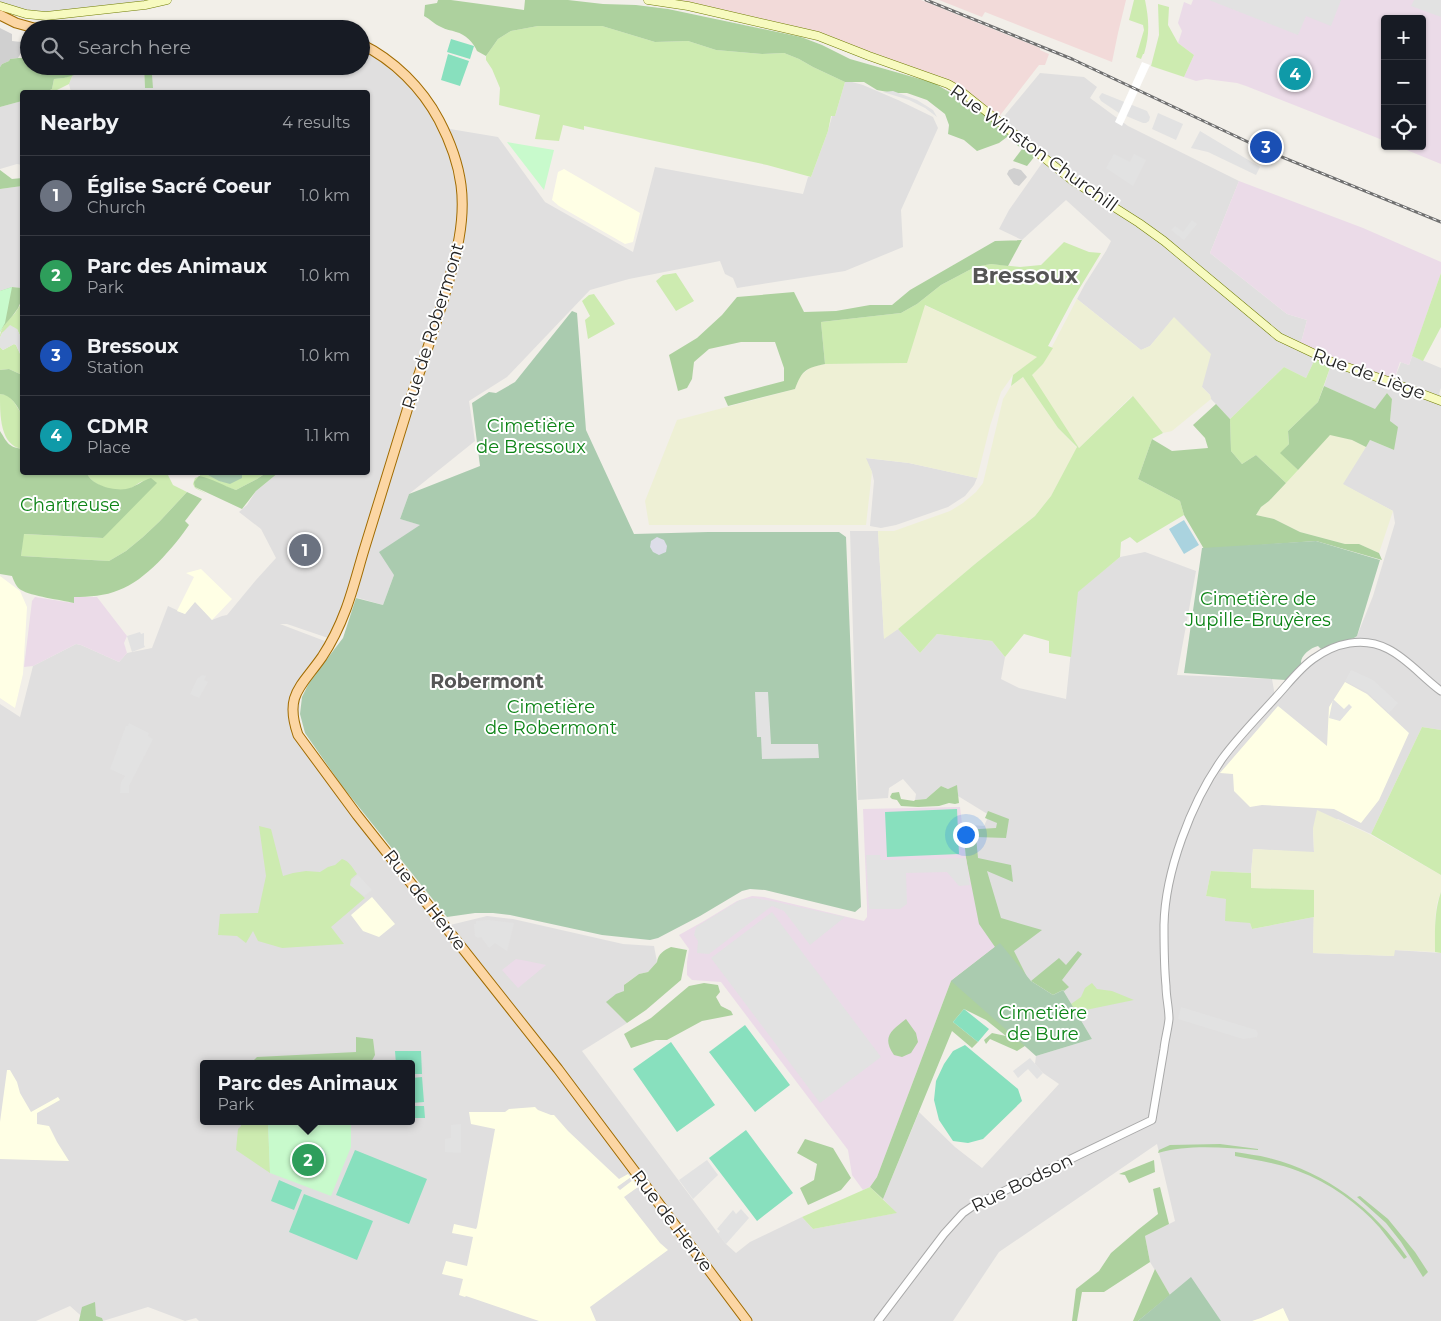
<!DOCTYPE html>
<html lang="en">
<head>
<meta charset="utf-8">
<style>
  :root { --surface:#171b24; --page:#20242c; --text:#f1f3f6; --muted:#9ea1a6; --line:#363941; --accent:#2563eb }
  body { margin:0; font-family:Montserrat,sans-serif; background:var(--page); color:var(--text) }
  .controls { position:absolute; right:15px; top:15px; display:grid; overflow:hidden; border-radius:5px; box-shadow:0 1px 4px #0004 }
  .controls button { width:45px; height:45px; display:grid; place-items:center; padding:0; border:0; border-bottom:1px solid var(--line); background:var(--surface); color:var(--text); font:25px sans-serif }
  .you { position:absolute; left:965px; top:834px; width:18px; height:18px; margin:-12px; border:4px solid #fff; border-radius:50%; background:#1a73e8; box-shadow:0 0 0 8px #1a73e833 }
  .badge { display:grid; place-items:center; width:32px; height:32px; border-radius:50%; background:var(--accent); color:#fff; font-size:16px; font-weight:700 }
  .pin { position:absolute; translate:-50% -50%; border:2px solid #fff; box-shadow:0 1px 5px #0006 }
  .popup { position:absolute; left:200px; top:1060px; width:215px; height:65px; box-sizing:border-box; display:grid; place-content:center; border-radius:5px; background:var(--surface); filter:drop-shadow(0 1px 4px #0005); font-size:16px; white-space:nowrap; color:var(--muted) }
  .popup b { font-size:19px; color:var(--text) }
  .popup::after { content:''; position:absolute; left:50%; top:100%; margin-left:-10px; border:10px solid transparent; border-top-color:var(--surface) }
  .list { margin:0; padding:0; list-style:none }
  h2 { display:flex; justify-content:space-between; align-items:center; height:65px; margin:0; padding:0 20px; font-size:21px }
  h2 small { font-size:16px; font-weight:400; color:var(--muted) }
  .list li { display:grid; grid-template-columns:32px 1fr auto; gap:15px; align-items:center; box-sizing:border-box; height:80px; padding:0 20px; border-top:1px solid var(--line) }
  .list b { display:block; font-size:19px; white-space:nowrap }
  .list p { margin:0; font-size:16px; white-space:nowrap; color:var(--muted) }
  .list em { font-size:16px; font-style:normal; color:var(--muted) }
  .icon { flex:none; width:28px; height:28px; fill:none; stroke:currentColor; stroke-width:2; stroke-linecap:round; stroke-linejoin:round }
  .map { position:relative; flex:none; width:1441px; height:1321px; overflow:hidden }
  .search { position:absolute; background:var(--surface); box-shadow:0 1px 4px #0004; left:20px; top:20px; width:350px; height:55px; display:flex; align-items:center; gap:12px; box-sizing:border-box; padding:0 18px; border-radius:28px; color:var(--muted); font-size:19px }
  .panel { position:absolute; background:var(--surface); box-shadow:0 1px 4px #0004; left:20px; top:90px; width:350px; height:385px; border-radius:5px }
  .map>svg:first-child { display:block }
</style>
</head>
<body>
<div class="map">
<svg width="1441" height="1321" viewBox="0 0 1441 1321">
  <rect width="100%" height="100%" fill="#f2efe9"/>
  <!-- residential -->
  <path fill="#e0dfdf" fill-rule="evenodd" d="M0,0H167L46,16L0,3Z
    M361,45L402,72L450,129L498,137L545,202L633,252L655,167L803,194L808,177H811L828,131L832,116H835L845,82H852L863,85L898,100L933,117L938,128L901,210L903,247L845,271L737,288L733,278L725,274L720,261L629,279L590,290L507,377L469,401L475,441L409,494L400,519L421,525L394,575L383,605L355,597L347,607L336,631L328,638L287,624H280L330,643L301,683L298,735L446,926L487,916L513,919L623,944L654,946L657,962L648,972L639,974L625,984L624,991L607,1002L627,1023L582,1051L726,1244L736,1253L750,1242L802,1217L813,1229L896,1213L883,1199L919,1112L955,1147L982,1168L1059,1084L1043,1073L1035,1064L1036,1056L1092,1039L1063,990L1031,981L1000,943L984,918L972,825L984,826L989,815L958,796L957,786L948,789L941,786L926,799L915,800L916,794L903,779L889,788L888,798L858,800L850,531H878L884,638L898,629L920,653L937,634L992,641L1005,657L1001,679L1019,688L1066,699L1077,592L1120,557L1145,552L1196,571L1177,675L1272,679L1275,696L1286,680L1301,664L1321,649L1354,638L1357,636L1373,596L1395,523L1393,511L1342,484L1370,440L1394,450L1390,421L1392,399L1387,393L1375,410L1324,386L1332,362L1393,383L1401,362L1409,365L1412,356L1441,368V388L1439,394L1441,396V730L1422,727L1371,834L1338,819L1313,828L1314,853L1253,849L1251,873L1211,871L1206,896L1227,899L1250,923L1252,929L1314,917L1313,953L1394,956V950L1441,953V1321H1138L1170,1295L1150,1262L1145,1236L1175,1221L1157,1144L999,1252L953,1321H199L196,1318L185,1321L148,1307L103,1321H87L70,1306L36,1321H0V704L20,717L33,666L76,644L81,645L119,662L127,653L152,648L168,606L185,614L195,601L212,620L222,616L227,615L256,580L276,558L261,529L239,512L247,505L256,491L278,473L368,472V92H71L69,84L73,74L104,66H144L145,88H152V75L157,72L162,66H361ZM204,1064H412V1121H204Z
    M1040,73L1084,77L1097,87L1090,98L1128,126L1239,181L1210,253L1287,314L1307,320L1302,339L1294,353L1298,347L1317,355L1306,378L1284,367L1230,419L1211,399L1210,395L1202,387L1174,318L1150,346L1141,350L1077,299L1085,284L1106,251L1111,241L1066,200L1022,240L999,229L1009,210L1047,156L1001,120Z
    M22,101V165L17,164L0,169V107Z
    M22,186V288L12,287L0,291V189Z
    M865,458L909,463L977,478L974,485L965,496L948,507L896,525L881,528L870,526L874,481L872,472Z"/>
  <!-- commercial -->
  <path fill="#f2dad9" d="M663,0H921L1040,48V50L1049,54L1045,65H1039L998,118L965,90L810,32Z
    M939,0H1126L1118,33L1112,62L985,12L982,17Z"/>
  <!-- industrial -->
  <path fill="#ebdbe8" d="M1193,0H1441V164L1397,146H1422V19H1385V141L1246,86L1237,83L1206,79L1196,81L1184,77L1194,55L1178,43L1182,31L1178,23L1184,2L1191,5Z
    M1239,181L1363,228L1441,262V273L1409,365L1400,362L1393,383L1297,346L1302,339L1307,320L1287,314L1210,253Z
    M35,597L73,603V597H97L127,636L124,643L127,653L119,662L81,645L76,644L33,666L24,667L32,601Z
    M960,807L966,858L995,947L951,981L877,1177L870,1187L863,1190L852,1175L848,1150L721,982L692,980L687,975V962L689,949L679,935L704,921L737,901L752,896L764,897L864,921L867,917V907L863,809Z
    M516,959L527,961L546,965L518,988L502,970Z"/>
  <!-- education -->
  <path fill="#ffffe5" d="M564,169L640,213L633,242L625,244L559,206L552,200L558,172Z
    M201,569L232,599L212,620L195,602L185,614L177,611L194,577L186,573Z
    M0,576L20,591L27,607L23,674L15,708L0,698Z
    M1345,682L1367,694L1409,733L1379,800L1361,823L1334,809L1262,805L1250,807L1234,791L1233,774L1220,773L1278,706L1327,746L1329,707Z
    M372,897L395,924L379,937L363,931L351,915Z
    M7,1070H10L17,1082L20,1093L31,1112L58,1097L60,1100L37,1113V1124L49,1126L57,1142L69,1161L0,1159V1122Z
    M535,1107L538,1110L551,1115H554L568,1131L619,1179L628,1174L631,1177L617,1187L620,1190L633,1180L638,1187L624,1197L660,1243L668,1250L590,1307L596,1321H539L466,1296L465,1297L459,1295L463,1279L442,1274L446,1261L467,1266L473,1237L452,1233L454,1224L476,1229L477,1227L495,1129L471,1124L469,1112H505L509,1109Z
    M1283,1308L1289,1321H1252L1261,1318Z"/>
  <!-- religious -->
  <path fill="#d0d0d0" d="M0,28L12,34V41L21,42V53L18,58L10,59L9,61L2,64L0,67Z
    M1014,168L1021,170L1027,177L1019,186L1014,184L1007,174L1009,170Z"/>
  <!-- farmland -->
  <path fill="#eef0d5" d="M1077,299L1141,350L1150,346L1174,317L1211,354L1202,387L1210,395L1211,399L1172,431L1163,433L1132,396L1079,448L1031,375L1043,364Z
    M924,305L1038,357L1013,375L1001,392L990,426L977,478L909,463L866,458L872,472L866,525H649L645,501L677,420L795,389L800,376L811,367L825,364L906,363Z
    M1023,377L1058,428L1077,448L1051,496L1035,516L975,564L898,629L884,639L878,531H894L950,511L963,503L976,492L983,483L1003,399L1011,386Z
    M1330,434L1352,440L1366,447L1343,484L1393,511L1379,553L1359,544H1345L1300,532L1274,519L1256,515L1261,507L1269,501Z
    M1317,810L1369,834L1441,875V892L1437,903L1435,919V952L1395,950L1394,956L1313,953L1314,890L1250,888L1253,849L1314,852L1313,828Z"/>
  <!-- grass -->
  <path fill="#cdebb0" d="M1134,0H1145C1149,20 1150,34 1144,54H1143L1141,59L1136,57L1144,30L1143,25L1129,20Z
    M1158,4L1169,7L1168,25L1178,43L1194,55L1184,77L1151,66L1159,35Z
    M538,26H602L655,42L688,41L716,50L762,54L784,53L799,59L813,67L845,82L835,116H831L828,131L811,177L767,165L584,126V130L563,125L559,141L535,139L540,115L499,105L500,88L492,69L486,60V56L498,39L511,31Z
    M73,74L69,84L57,90L58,92H46L52,89L54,79L64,78Z
    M1064,242L1089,252L1101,253L1073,299L1048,346L1053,348L1043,364L1032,375L1079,448L1133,396L1163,433L1152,439L1138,479L1180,501L1184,515L1137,543L1130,537L1121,542L1120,557L1078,592L1071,657L1049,653V641L1024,634L1005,657L992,641L937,634L920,653L898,629L975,564L1035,516L1051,496L1077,447L1058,428L1023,377L1011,386L1013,375L1037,357L925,305L907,363L825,364L821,322L901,313L917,304L941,285L975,267L991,264L1020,267L1041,265Z
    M676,273L694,301L676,311L656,281L663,275Z
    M1441,273V327L1423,361L1412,356Z
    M594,294L615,324L588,339L585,320L590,316L582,301L589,295Z
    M22,304V316L21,318L22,319V340L17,329H8L2,333L0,338C0,327 8,321 15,313C18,309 18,307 22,304Z
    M14,344L16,345L22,358V375L9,369L0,370V347L3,350Z
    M1315,359L1331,365L1318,402L1288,431L1289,444L1281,453L1298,470L1286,483L1256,455L1242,464L1231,451L1230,419L1284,367L1306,378Z
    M0,394L8,395L14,402L22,415V449C0,445 0,416 0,394Z
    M149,472L150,474L152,473H167L173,485L187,492L160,521L143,537L126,551L109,561L21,556L23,534L103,538L143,481C138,483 134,487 129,489C116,493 91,486 87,473Z
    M243,473H266L257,479L236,490L221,485L195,487L207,494L195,488L193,484L195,478L200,476V474H206L223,482Z
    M1422,727L1441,730V875L1371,834Z
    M259,826L271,829L283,876L293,873L306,871L320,872L328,867L335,865L342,859C349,861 353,868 357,874L351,879L350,885L365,898L331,927L344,944L282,948L258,941L253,931L246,943L237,936L218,935L220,914L258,913L266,876Z
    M1211,871L1251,873V888L1314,890V917L1252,929L1250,923L1225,921L1226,899L1206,896Z
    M1441,892V953L1435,952C1435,931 1434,912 1441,892Z
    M1092,983L1097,989L1112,991L1134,1000L1076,1012L1071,1004L1081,997L1085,988Z
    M241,1121H268L270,1173L236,1150L238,1129L241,1126Z
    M870,1187L897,1213L813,1229L802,1217Z"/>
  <!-- forest -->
  <path fill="#add19e" d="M438,0H451L524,10L525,0H568L603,4L636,5L668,9L801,37L822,45L850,59L934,83L975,107L1035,156L1027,166L1013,161L1022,149L1007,137L999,143L977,151L964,140L948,134L949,125L945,114L927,100L907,93H893L877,90L864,82H845L813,67L799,59L784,53L762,54L716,50L688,41L655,42L602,26H538L511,31L498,39L486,56L477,51C474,43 465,34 456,32C451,30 446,30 441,27C434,24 430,19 424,16L425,5L437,3Z
    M18,58H29V66H104L64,78L54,79L52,89L46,92H22V101L0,107V67L2,64L9,61L10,59Z
    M144,66H162L157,72L152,75L153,88H145Z
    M0,170L12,179L22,178V186L0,189Z
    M1022,240L1008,266L991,264L975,267L941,285L917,304L901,313L821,322L825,364C806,368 802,370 795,389L728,406L724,397L784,381V368L775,342H741L709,349L694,362L692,379L687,388L678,391L669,355L697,338L722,315L737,297L794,292L804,312L836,311L870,305H892L910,290L995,241Z
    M12,287L22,288V300C19,304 19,308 16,311C11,319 4,324 0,332V291Z
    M9,369L22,375V415C17,406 12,395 0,394V370Z
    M1324,386L1375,409L1387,393L1392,399L1390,421L1398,427L1394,450L1370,440L1366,447L1352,440L1330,435L1298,470L1280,453L1289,444L1288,431L1318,402Z
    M1216,404L1230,419L1231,451L1242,464L1256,455L1286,483L1269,501L1261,507L1256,515L1274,519L1300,532L1345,544H1359L1379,553L1382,560L1316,541L1204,549L1184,515L1180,501L1138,479L1152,439L1172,451L1208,448L1205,438L1193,425Z
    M0,431C7,442 8,447 22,449V472L87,473C91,485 113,491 126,489C134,488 143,480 151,478L157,483L103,538L24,534L21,556L109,561L126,551L143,537L160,521L187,492L202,499L185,521L189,525C174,547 145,581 119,590C105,596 89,597 74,597V603C61,600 31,596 21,590C16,587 14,581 12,576L0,574Z
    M266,473H278L256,491L242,509L195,487L194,482L199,476C211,478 224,486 236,490L257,479Z
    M957,785L959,803L955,804L949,803L939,806L918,807L901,806L897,800L892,799L890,797L892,793L899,792L901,799L914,801L915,800L926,799L941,786L948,789Z
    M988,811L1009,819L1006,838L976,837L978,858L1011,865L1013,882L987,871L1001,918L1042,930L1014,951L1027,977L1010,1037L1013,1040L1019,1035L1028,1044L1017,1051L990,1039L986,1044L984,1040L992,1033L1006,1036L986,1020L964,1009L953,1022L978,1042L972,1048L952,1031L883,1199L870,1187L877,1177L951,981L995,947L979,924L966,858L963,830L996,828L997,823L985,818Z
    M671,947L687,950L681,980L646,1010L627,1023L606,1002L616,994L624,991V985L639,974L648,972L657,962C658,954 664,950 671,947Z
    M1078,951L1082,954L1062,980L1069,987L1064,991L1063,990L1053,995L1031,981L1059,958L1066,965Z
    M704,983L718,985L720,992L716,997L721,1006L731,1011L733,1015L702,1021L667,1040H656L631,1048L624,1034L651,1018L689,986Z
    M906,1019L916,1033L918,1042L911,1053L902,1057L894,1055C881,1037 892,1030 906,1019Z
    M356,1037L373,1039L375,1055L370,1064H254V1060L257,1057L356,1052Z
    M805,1139L833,1148L851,1178L841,1190L808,1205L800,1188L814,1180L817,1164L797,1153Z
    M1220,1144L1258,1149V1150C1226,1148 1189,1144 1158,1153L1159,1150L1170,1145Z
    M1235,1152C1246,1154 1258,1155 1269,1158C1327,1173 1373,1208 1407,1257L1404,1259C1396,1249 1388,1238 1380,1228C1358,1203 1330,1183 1298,1171C1278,1163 1256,1160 1235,1156Z
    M1154,1160L1155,1172L1129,1183L1125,1175L1119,1174Z
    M1160,1187L1169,1224L1145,1236L1150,1262L1104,1292H1082L1077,1321H1072L1076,1289L1099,1271L1111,1253L1139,1229L1158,1214L1153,1189Z
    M1360,1196L1388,1219L1415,1252L1428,1272L1423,1277L1401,1242L1386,1223L1357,1197Z
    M1155,1269L1170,1295L1138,1321H1133Z
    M95,1302L96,1316L102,1318L103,1321H79L82,1307Z"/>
  <!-- cemetery -->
  <path fill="#aacbaf" d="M572,311L577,313L586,430L634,534L708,532H839L846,537L861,907L855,912L765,890L750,889L742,891L700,916L658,938L650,940L602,935L510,915L493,913H475L447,917L342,786L305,733L300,714L302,697L310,681L343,638L356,598L383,605L394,575L379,552L420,525L400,519L409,494L480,466L472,403L489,392L496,393L515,382Z
    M199,473V472L243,473L242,474V478L230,484L219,481L206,474H200Z
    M1316,541L1380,560L1357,636L1354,638L1321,649L1318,646C1310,648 1300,656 1301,664L1286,680L1184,673L1202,548Z
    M1000,943L1031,981L1053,995L1063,990L1092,1039L1036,1056L951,981Z
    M1191,1277L1221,1321H1138Z"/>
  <!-- park -->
  <path fill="#c8facc" d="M507,142L554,150L544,190Z
    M12,287L5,323L0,332V291Z
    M268,1123L351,1125V1147L331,1196L270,1173Z"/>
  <!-- pitch -->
  <path fill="#88e0be" d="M451,39L474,46L470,59L447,52Z
    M448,54L469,61L460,86L441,80Z
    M957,809L959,854L887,857L885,812Z
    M964,1009L989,1029L978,1042L953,1022Z
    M745,1025L790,1085L755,1112L709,1052Z
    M671,1042L715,1105L677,1132L633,1069Z
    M965,1045L1018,1089L1022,1101L983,1139L968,1143L953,1141L939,1120L934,1100L936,1081L944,1064L953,1051Z
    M395,1051H421L422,1074H412V1064H396Z
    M422,1077L424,1102L412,1103V1078Z
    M412,1106H424L425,1118H412Z
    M276,1121H351V1125L276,1123Z
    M746,1130L793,1193L757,1221L709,1158Z
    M355,1150L427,1179L409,1224L336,1195Z
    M279,1180L302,1190L294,1210L271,1201Z
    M304,1194L373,1221L357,1260L289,1232Z"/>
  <!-- parking -->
  <path fill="#e2e2e2" d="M1209,0H1341L1331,26L1306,16L1298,35Z
    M1414,0H1441V17L1411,6Z
    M893,91L917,100L933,110L937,117L925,108L909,100L883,92Z
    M1102,93L1147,111L1150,117L1149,121L1146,123H1143L1119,113L1101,101L1099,97Z
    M1158,113L1183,124L1176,140L1152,129Z
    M1200,131L1260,167L1256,175L1208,152L1191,148Z
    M1114,154L1130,162L1134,154L1146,160L1133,186L1106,168Z
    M1192,220L1197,224L1184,240L1171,230L1175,226L1183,232Z
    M10,325L17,329L22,340V358L16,345L14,344L3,350L0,347V338L2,333Z
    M140,632L141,634L144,633V645L145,647L132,652L127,636Z
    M1351,670L1373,680L1398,703L1389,713L1367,692L1345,681Z
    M202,675L206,676L204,680L208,682L199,698L190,694L197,679Z
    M755,692H768L771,744H818L819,758L762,759L761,737H757Z
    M1333,699L1344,709L1349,704L1352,707L1340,721L1329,718Z
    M129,723L149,733L148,736L153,739L129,786V793H120L121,782L125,776L110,769L126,726H128Z
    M866,855H880L881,860L966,858L970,885L959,886L947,872L906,873L907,904L900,909H869Z
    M358,875L372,890L364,896L350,885L352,880Z
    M754,898L772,901L845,917L810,945L784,911L772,906L709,954L697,953L698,941L694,935L696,927L740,900Z
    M772,912L881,1057L820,1103L711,958Z
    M488,920L514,923L507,951L495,943L489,948L481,937L478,938L475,936L474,924H476V921Z
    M1181,1007L1256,1030L1258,1034L1257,1037L1243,1039L1178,1019Z
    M1030,1058L1043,1073L1037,1079L1028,1069L1018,1078L1013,1071Z
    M461,1124V1153L445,1152V1139L451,1138V1125Z
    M707,1160L718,1175L693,1199L679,1180Z
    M741,1209L749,1218L726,1244L718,1234L720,1231L717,1229L733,1210L736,1214Z"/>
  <!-- plaza -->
  <path fill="#dddde8" d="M657,537L664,540L667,546L666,552L659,555L653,552L650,547L651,541Z"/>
  <!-- water -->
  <path fill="#aad3df" d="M1184,520L1199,545L1184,554L1169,529Z
    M322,1148L326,1155L324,1164L317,1169L313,1166L310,1154L314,1149Z"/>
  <!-- pier -->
  <path fill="#fff" d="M1142,62L1150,65L1122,126L1115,122Z"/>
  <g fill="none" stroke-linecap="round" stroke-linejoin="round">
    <defs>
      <path id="tertiary" d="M878,1321L944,1234L963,1213L973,1206L1152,1120C1156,1096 1160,1073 1164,1049C1165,1039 1168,1029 1169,1019C1169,1008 1166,997 1166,986C1164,966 1164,945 1164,925C1165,872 1191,803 1222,759C1238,737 1258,717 1276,697C1288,684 1299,669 1313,659C1335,643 1363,636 1388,649C1408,659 1423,678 1441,691"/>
      <path id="secondary" d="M648,0L688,6L818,36L869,56L948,84L962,92L1073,181L1139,223L1164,241L1279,337L1332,362L1388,381L1441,401
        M0,6L26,14L46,16L145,5L167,0"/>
      <path id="primary" d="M0,15L16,23L34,28L295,27L307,29
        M361,44C394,60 422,88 439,120C450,141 458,162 461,185C466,223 455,259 445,294C434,331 421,367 409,404C394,452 379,502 364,550C358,570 353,590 346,609C340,625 332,642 322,657C301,687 284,695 298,735L357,815L558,1069L747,1321"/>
    </defs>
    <!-- tertiary casing -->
    <use href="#tertiary" stroke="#a9a9a9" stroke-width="9"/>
    <!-- secondary casing -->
    <use href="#secondary" stroke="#707d05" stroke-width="9"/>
    <!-- primary casing -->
    <use href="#primary" stroke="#a06b00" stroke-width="11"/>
    <!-- tertiary -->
    <use href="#tertiary" stroke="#fff" stroke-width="7"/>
    <!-- secondary -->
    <use href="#secondary" stroke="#f7fabf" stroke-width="8"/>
    <!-- primary -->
    <use href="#primary" stroke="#fcd6a4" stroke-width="9"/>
    <defs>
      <path id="rail" d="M926,0L1072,59L1265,150L1441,222"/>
    </defs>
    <!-- rail casing -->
    <use href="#rail" stroke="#707070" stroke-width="3"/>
    <!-- rail -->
    <use href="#rail" stroke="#fff" stroke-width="1" stroke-dasharray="4" stroke-linecap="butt"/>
  </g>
  <g text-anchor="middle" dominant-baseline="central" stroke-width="4" stroke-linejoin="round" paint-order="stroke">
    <!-- street labels -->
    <g font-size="18" fill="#222" stroke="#fff">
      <text transform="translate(1034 148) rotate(36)">Rue Winston Churchill</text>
      <text transform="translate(433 326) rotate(-73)">Rue de Robermont</text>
      <text transform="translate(1369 374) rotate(20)">Rue de Liège</text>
      <text transform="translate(425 900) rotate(52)">Rue de Herve</text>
      <text transform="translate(1022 1183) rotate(-26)">Rue Bodson</text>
      <text transform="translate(672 1221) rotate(53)">Rue de Herve</text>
    </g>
    <!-- park labels -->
    <g font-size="18" fill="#0c8416" stroke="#fff">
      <text x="531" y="426">Cimetière<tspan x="531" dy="21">de Bressoux</tspan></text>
      <text x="70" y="505">Chartreuse</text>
      <text x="1258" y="599">Cimetière de<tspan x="1258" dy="21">Jupille-Bruyères</tspan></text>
      <text x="551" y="707">Cimetière<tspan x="551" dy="21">de Robermont</tspan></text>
      <text x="1043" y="1013">Cimetière<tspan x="1043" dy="21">de Bure</tspan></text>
    </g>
    <!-- neighbourhood labels -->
    <g font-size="19" font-weight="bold" fill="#555" stroke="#fff">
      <text x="487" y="681">Robermont</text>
    </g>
    <!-- district labels -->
    <g font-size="22" font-weight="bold" fill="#555" stroke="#fff">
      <text x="1025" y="275">Bressoux</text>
    </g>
  </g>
</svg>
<div class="controls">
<button>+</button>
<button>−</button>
<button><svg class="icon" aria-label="locate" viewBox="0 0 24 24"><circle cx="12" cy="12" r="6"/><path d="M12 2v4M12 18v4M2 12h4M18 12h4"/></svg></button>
</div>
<div class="you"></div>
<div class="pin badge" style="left:305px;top:550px;background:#6b7280">1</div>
<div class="pin badge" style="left:308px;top:1160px;background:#2e9e5b">2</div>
<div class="popup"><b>Parc des Animaux</b>Park</div>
<div class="pin badge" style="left:1266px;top:147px;background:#1a4fb4">3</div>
<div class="pin badge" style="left:1295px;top:74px;background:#0f9aa8">4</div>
<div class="search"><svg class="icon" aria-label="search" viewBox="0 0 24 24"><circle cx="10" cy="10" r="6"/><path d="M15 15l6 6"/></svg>Search here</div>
<section class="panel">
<h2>Nearby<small>4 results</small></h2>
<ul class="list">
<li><span class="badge" style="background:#6b7280">1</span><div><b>Église Sacré Coeur</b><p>Church</p></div><em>1.0 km</em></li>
<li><span class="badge" style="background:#2e9e5b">2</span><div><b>Parc des Animaux</b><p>Park</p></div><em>1.0 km</em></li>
<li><span class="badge" style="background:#1a4fb4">3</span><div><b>Bressoux</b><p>Station</p></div><em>1.0 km</em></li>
<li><span class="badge" style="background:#0f9aa8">4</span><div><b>CDMR</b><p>Place</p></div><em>1.1 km</em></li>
</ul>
</section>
</div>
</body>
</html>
